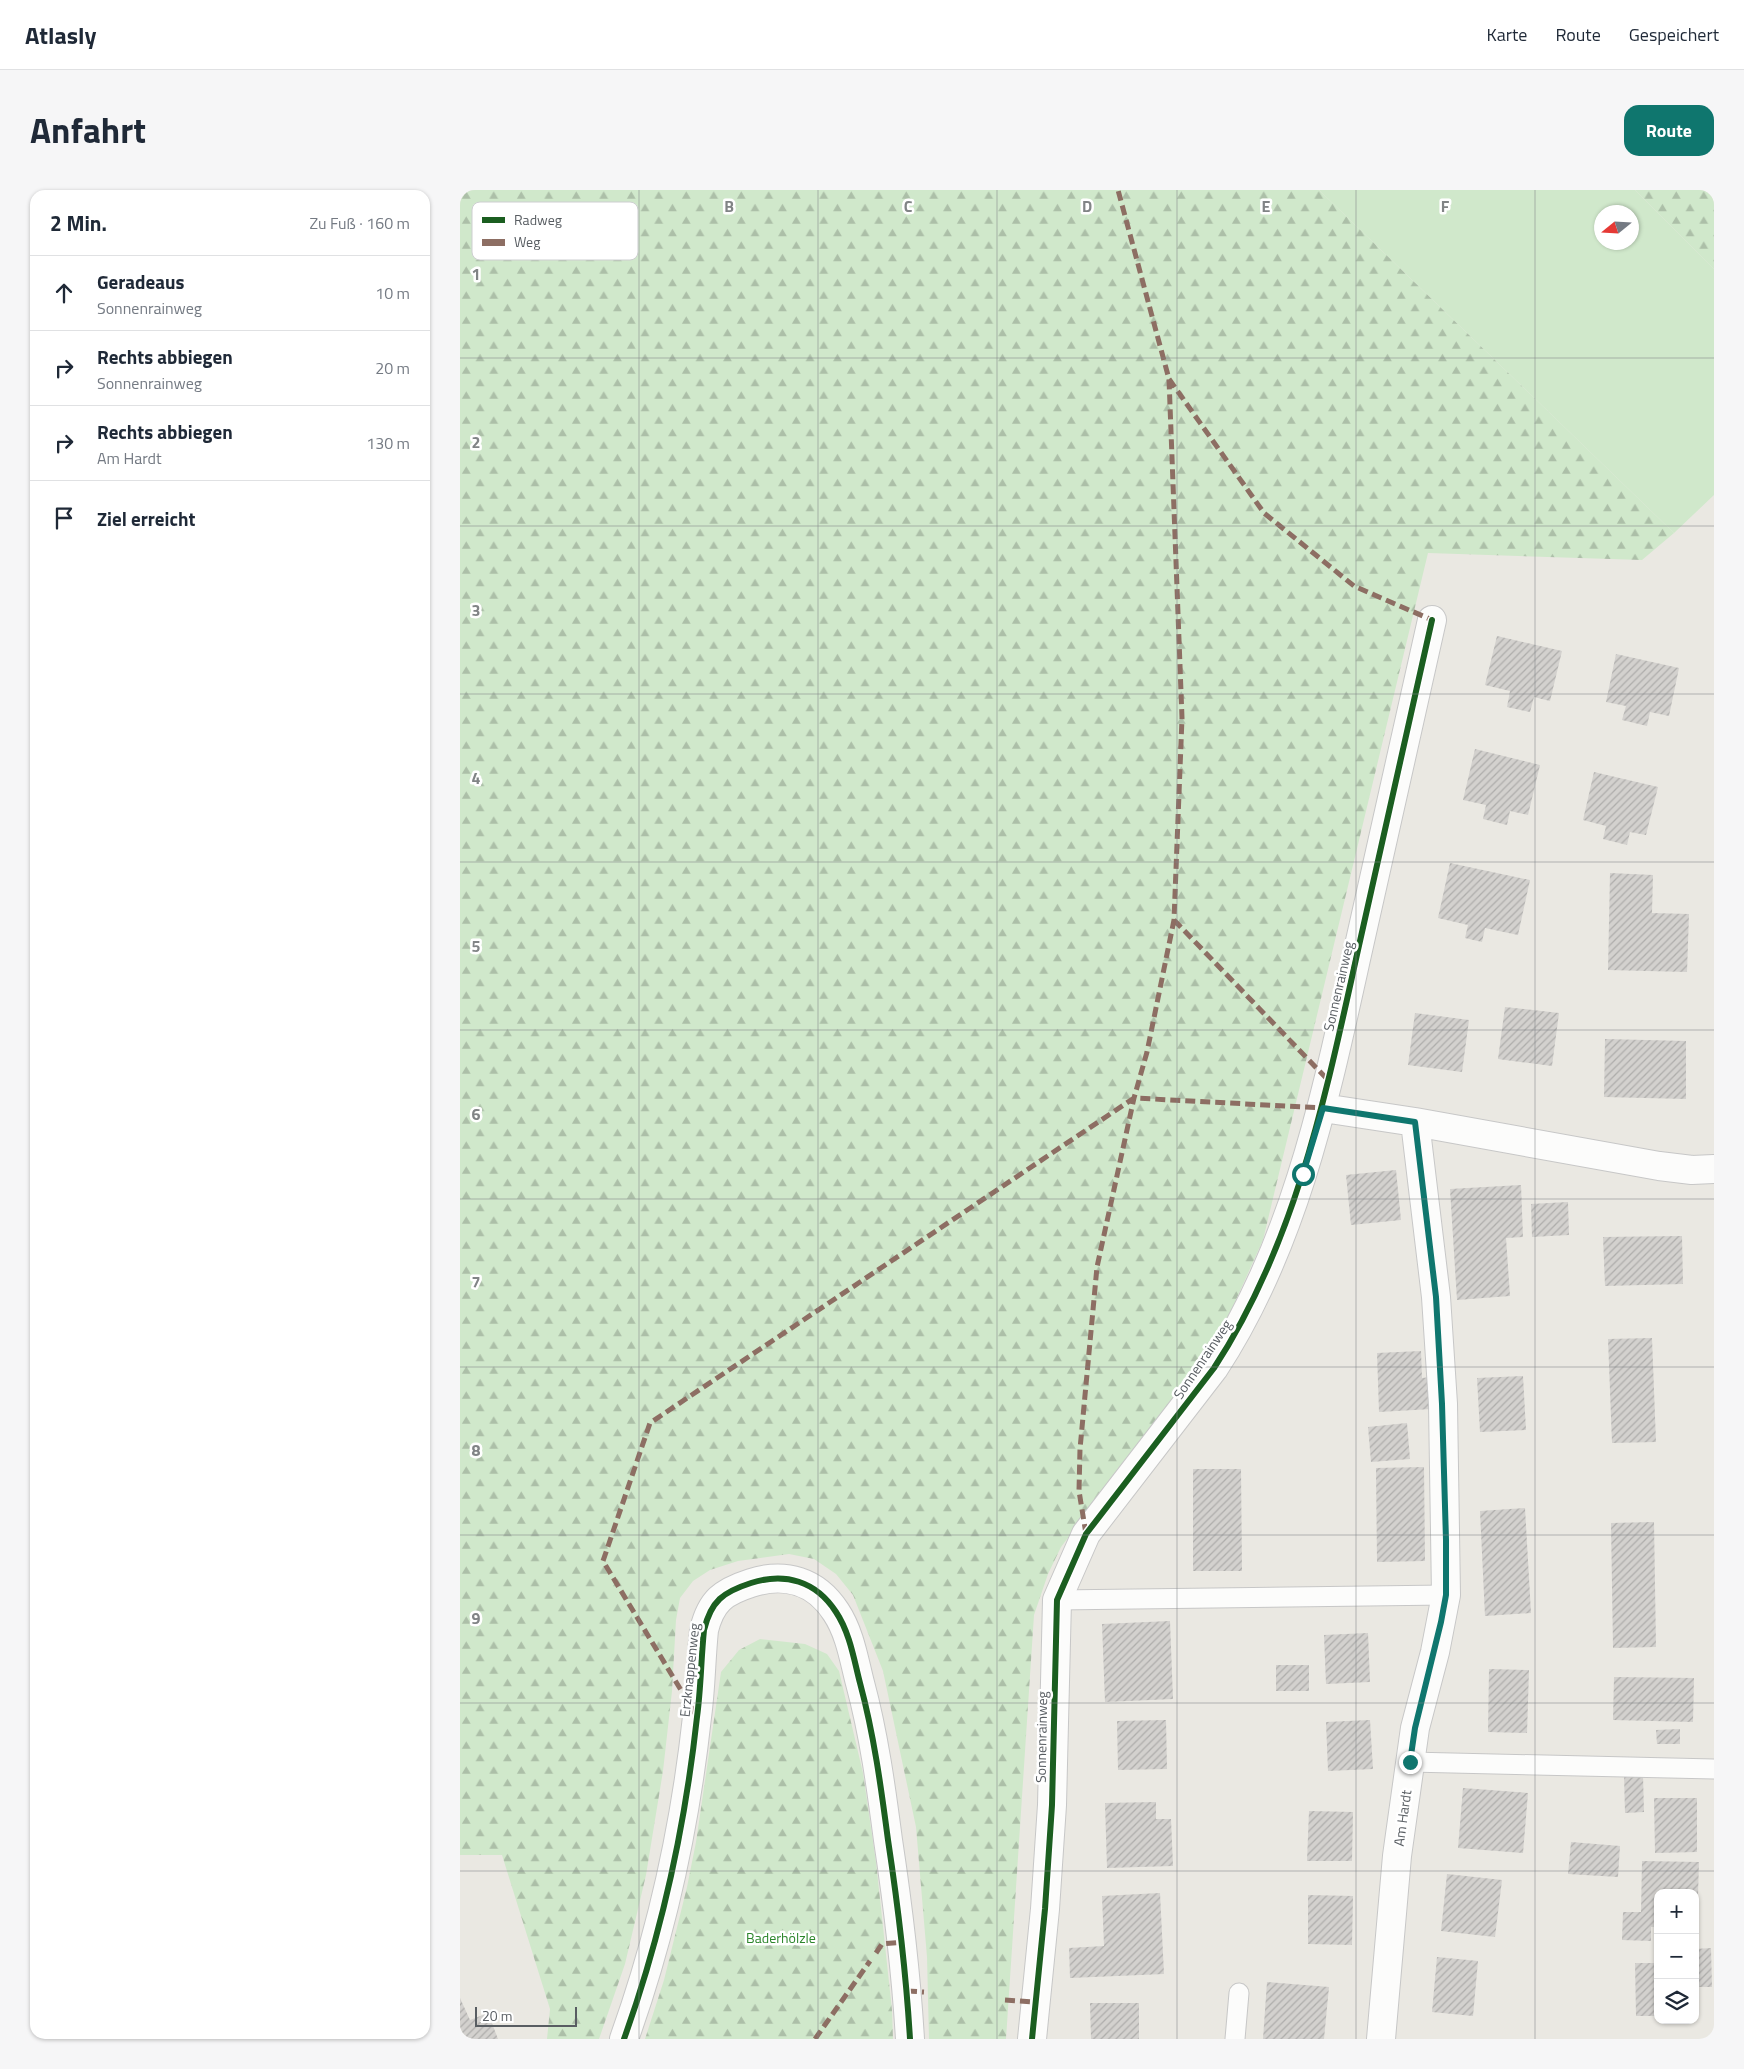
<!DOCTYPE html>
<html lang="de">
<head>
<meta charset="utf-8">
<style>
  :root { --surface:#fff; --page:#f6f6f7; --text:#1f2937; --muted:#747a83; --line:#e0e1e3; --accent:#0f766e }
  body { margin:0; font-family:"Titillium Web",sans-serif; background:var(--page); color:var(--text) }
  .controls { position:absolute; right:15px; bottom:15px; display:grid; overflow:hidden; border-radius:10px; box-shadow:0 1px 4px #0004 }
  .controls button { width:45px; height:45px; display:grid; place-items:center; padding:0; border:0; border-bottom:1px solid var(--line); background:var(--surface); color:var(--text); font:25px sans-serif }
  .compass { position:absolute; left:1134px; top:15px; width:45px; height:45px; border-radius:50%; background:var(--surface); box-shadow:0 1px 4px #0004; rotate:252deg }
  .scale { position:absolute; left:15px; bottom:12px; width:102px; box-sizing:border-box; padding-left:5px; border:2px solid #585d62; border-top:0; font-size:14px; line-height:18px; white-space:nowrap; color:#585d62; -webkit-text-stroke:4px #fff; paint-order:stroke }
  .stop { position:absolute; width:15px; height:15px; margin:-11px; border:4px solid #0f766e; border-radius:50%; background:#fff }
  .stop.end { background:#0f766e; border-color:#fff; box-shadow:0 1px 5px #0008 }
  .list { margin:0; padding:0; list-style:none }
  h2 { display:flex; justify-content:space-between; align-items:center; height:65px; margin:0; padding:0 20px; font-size:21px }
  h2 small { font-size:16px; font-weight:400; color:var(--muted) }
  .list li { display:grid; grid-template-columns:32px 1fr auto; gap:15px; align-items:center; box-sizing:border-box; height:75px; padding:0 20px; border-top:1px solid var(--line) }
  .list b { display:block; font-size:19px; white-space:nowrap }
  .list p { margin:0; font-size:16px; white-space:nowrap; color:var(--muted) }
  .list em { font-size:16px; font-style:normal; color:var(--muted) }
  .icon { flex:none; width:28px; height:28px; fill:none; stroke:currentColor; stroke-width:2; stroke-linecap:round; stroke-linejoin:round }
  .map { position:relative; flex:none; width:1254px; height:1849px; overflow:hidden; border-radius:15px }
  header { display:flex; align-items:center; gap:30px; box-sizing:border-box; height:70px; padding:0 25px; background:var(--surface); border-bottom:1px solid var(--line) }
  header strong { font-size:24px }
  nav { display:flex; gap:28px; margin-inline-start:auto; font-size:18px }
  .intro { display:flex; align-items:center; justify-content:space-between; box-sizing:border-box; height:120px; padding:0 30px }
  h1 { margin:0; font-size:35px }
  .button { padding:12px 22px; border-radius:15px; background:var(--accent); color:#fff; font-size:18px; font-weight:700 }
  main { display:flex; gap:30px; padding:0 30px }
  aside { flex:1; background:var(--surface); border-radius:15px; box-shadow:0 1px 4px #0004 }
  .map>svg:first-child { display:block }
</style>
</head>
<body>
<header>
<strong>Atlasly</strong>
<nav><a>Karte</a><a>Route</a><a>Gespeichert</a></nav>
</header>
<div class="intro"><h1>Anfahrt</h1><a class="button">Route</a></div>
<main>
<aside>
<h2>2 Min.<small>Zu Fuß · 160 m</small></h2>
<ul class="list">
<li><svg class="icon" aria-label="ahead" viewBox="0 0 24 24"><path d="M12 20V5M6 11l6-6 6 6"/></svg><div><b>Geradeaus</b><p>Sonnenrainweg</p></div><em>10 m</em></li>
<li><svg class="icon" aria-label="right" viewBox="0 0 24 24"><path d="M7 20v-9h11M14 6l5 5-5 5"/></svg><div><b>Rechts abbiegen</b><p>Sonnenrainweg</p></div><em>20 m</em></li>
<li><svg class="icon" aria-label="right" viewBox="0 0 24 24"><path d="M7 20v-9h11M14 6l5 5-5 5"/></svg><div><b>Rechts abbiegen</b><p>Am Hardt</p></div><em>130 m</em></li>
<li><svg class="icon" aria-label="arrive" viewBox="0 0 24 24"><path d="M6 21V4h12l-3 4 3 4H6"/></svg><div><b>Ziel erreicht</b></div></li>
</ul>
</aside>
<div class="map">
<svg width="1254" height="1849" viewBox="0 0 1254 1849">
  <defs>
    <pattern id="forest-firs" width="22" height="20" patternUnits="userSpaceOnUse" patternTransform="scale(1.25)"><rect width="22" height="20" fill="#d0e8cb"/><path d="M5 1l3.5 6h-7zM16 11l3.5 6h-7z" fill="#acbfa8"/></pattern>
    <pattern id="building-hatch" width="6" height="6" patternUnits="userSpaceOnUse" patternTransform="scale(1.25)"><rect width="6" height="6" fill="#d3d1ce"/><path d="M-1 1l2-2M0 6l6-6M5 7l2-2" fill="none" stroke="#aeadab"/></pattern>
  </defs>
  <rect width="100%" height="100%" fill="#eae8e2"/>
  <!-- green -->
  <path fill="#d0e8cb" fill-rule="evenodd" d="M859,0H1175L1254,79V305L1214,343ZM1142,22H1172V52H1142Z"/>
  <!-- forest -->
  <path fill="url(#forest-firs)" d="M0,0H859L1214,343L1182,370L968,363L803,1050L757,1152L601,1357L588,1384L574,1425L546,1849H469L467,1767L456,1637L423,1481L393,1405L376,1384L354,1369L329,1364L278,1371L250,1380L233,1391L220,1408L216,1430L212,1501L203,1581L186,1685L165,1774L139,1849H87L90,1819L42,1665H0Z
    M1175,0H1254V79Z
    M300,1449L345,1454L367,1464L379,1481L403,1583L416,1672L432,1820L433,1849H185L204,1790L227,1697L236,1652L261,1482L279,1460Z"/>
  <!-- building -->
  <path fill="url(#building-hatch)" d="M1037,446L1102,461L1090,511L1074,507L1070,522L1047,517L1050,501L1025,495Z
    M1156,464L1219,478L1209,526L1190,522L1187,536L1162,530L1166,516L1146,512Z
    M1015,559L1080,575L1068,625L1050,621L1047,635L1023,629L1026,615L1003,610Z
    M1134,582L1198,597L1186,645L1170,642L1167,655L1143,649L1146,636L1123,630Z
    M990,673L1070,690L1058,745L1025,738L1022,752L1005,748L1008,735L978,728Z
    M1150,683L1193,685L1192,723L1229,724L1227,782L1148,780Z
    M1045,817L1099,823L1092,876L1038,869Z
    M955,823L1009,830L1002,882L948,875Z
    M1145,849L1226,851V909L1144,907Z
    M936,980L941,1030L891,1035L886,985Z
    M1061,995L1063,1047L1046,1048L1050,1106L997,1110L990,999Z
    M1108,1012L1109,1045L1072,1047L1071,1014Z
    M1222,1046L1223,1094L1145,1096L1143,1047Z
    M1192,1148L1196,1252L1152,1253L1148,1149Z
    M961,1161L962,1188L971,1187L972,1219L919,1222L917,1163Z
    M1063,1186L1066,1240L1020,1242L1017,1188Z
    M947,1233L950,1269L911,1272L908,1237Z
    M964,1277L965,1371L917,1372L916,1278Z
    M733,1279H781L782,1381H733Z
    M1065,1318L1071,1423L1025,1426L1020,1321Z
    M1194,1332L1196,1457L1153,1458L1151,1333Z
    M710,1431L713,1509L645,1512L642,1434Z
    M908,1443L910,1492L866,1494L864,1445Z
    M816,1475H849V1501H816Z
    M1029,1479L1069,1480L1067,1543L1028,1542Z
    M1154,1487L1234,1488L1233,1532L1153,1530Z
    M706,1530L707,1579L658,1580L657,1531Z
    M910,1530L913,1579L868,1581L866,1532Z
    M1220,1539V1554H1197L1196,1540Z
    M1164,1585H1183L1184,1622L1165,1623Z
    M1003,1598L1068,1603L1063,1663L998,1658Z
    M1194,1608H1237V1662L1195,1663Z
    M696,1612V1629H711L713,1676L647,1678L645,1613Z
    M849,1621L893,1622L892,1671H847Z
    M1111,1652L1160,1656L1158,1687L1108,1684Z
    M1182,1671L1239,1672L1237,1738H1235V1703H1198V1737H1191V1751L1162,1750L1163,1722H1181Z
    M987,1684L1042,1690L1035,1747L981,1741Z
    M700,1703L704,1784L610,1788L609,1758L644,1756L642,1706Z
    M848,1705L893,1706L892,1755L848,1754Z
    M1251,1758L1252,1797H1235V1759Z
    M977,1767L1018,1771L1013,1826L972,1822Z
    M1175,1773H1198V1826H1176Z
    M807,1792L869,1797L864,1849H803Z
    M0,1808L10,1830L28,1823L38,1849H0Z
    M630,1813H679V1849H631Z"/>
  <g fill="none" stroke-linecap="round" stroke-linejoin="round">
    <defs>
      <path id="lane" d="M597,1410L986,1405
        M950,1572L1254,1579
        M775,1849L779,1803"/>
      <path id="street" d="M863,918L955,932L1199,976L1232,980L1254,979
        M164,1849C201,1746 225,1637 237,1527C241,1498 241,1469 244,1440C251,1411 263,1402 291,1393C325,1382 356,1391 376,1422C390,1443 394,1470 400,1493C414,1545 421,1597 428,1650C438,1716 446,1782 450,1849
        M572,1849L585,1719L592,1615L597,1410L626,1344L754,1178C836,1053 866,904 898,760C923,650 948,540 972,430
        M921,1849L937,1666L955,1538L975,1462L986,1405L983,1214L976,1107L955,932"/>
    </defs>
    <!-- lane casing -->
    <use href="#lane" stroke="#c7c7c7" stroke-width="21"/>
    <!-- street casing -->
    <use href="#street" stroke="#c7c7c7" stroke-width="30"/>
    <!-- lane -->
    <use href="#lane" stroke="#fcfcfb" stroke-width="19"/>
    <!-- street -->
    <use href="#street" stroke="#fcfcfb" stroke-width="28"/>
    <!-- quiet -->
    <path stroke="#8d6e63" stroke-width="5" stroke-dasharray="10 5" stroke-linecap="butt" d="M709,189L804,323L894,396L972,430
      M714,730L869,891
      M626,1344L619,1301L620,1259L637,1077L674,908L687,862L714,730L722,528L709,189L658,0
      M236,1525L143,1371L190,1233L674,908L863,918
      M416,1763L422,1754L443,1752
      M447,1801L464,1802
      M545,1810L575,1812
      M355,1849L410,1771"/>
    <defs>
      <path id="cycleway" d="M164,1849C201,1746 225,1637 237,1527C241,1498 241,1469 244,1440C251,1411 263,1402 291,1393C325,1382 356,1391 376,1422C390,1443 394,1470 400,1493C414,1545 421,1597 428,1650C438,1716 446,1782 450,1849
        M572,1849L585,1719L592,1615L597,1410L626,1344L754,1178C836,1053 866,904 898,760C923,650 948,540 972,430"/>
    </defs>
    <!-- cycleway casing -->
    <use href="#cycleway" stroke="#fff" stroke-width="9"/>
    <!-- cycleway -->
    <use href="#cycleway" stroke="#1b5e20" stroke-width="6"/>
  </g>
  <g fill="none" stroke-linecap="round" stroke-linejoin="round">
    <!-- route -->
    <path stroke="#0f766e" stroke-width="6" d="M843,984L863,918L955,932L976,1107L982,1214L986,1350V1405L981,1432L955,1538L950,1572"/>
  </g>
  <!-- grid -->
  <path fill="none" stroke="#818486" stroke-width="1" stroke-opacity="0.55" d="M179,0V1849M358,0V1849M537,0V1849M717,0V1849M896,0V1849M1075,0V1849M0,168H1254M0,336H1254M0,504H1254M0,672H1254M0,840H1254M0,1009H1254M0,1177H1254M0,1345H1254M0,1513H1254M0,1681H1254"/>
  <g text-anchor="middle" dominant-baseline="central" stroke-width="5" stroke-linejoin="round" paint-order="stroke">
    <!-- street labels -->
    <g font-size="14" fill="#585d62" stroke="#fff">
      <text transform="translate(878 796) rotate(-77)">Sonnenrainweg</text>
      <text transform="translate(742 1169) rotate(-56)">Sonnenrainweg</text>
      <text transform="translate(229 1480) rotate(-84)">Erzknappenweg</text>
      <text transform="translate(581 1547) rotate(-89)">Sonnenrainweg</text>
      <text transform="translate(942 1628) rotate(-82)">Am Hardt</text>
    </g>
    <!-- park labels -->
    <g font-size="14" fill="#2c862c" stroke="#fff">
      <text x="321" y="1747">Baderhölzle</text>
    </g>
  </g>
  <!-- legend -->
  <rect x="12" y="12" width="166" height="58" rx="8" fill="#fff" stroke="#cdced0" stroke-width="1"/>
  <rect x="22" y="27" width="23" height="6" fill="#1b5e20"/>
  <rect x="22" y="49" width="23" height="7" fill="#8d6e63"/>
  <g font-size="14" fill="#585d62">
    <text x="54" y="35">Radweg</text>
    <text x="54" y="57">Weg</text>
  </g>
  <g font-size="16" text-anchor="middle" font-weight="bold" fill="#818486" stroke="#fff" stroke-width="5" stroke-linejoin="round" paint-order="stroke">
    <text x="269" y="22">B</text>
    <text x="448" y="22">C</text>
    <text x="627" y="22">D</text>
    <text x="806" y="22">E</text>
    <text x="985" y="22">F</text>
    <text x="16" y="90">1</text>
    <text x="16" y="258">2</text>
    <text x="16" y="426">3</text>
    <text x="16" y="594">4</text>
    <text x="16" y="762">5</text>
    <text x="16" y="930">6</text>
    <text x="16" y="1098">7</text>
    <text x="16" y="1266">8</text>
    <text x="16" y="1434">9</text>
  </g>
</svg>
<div class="controls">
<button>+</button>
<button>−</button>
<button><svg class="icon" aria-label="layers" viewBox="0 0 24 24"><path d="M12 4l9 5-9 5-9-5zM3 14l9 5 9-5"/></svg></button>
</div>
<svg class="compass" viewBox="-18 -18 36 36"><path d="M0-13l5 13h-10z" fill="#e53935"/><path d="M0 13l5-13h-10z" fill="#747a83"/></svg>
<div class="scale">20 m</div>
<div class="stop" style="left:843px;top:984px"></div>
<div class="stop end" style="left:950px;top:1572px"></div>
</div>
</main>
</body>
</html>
